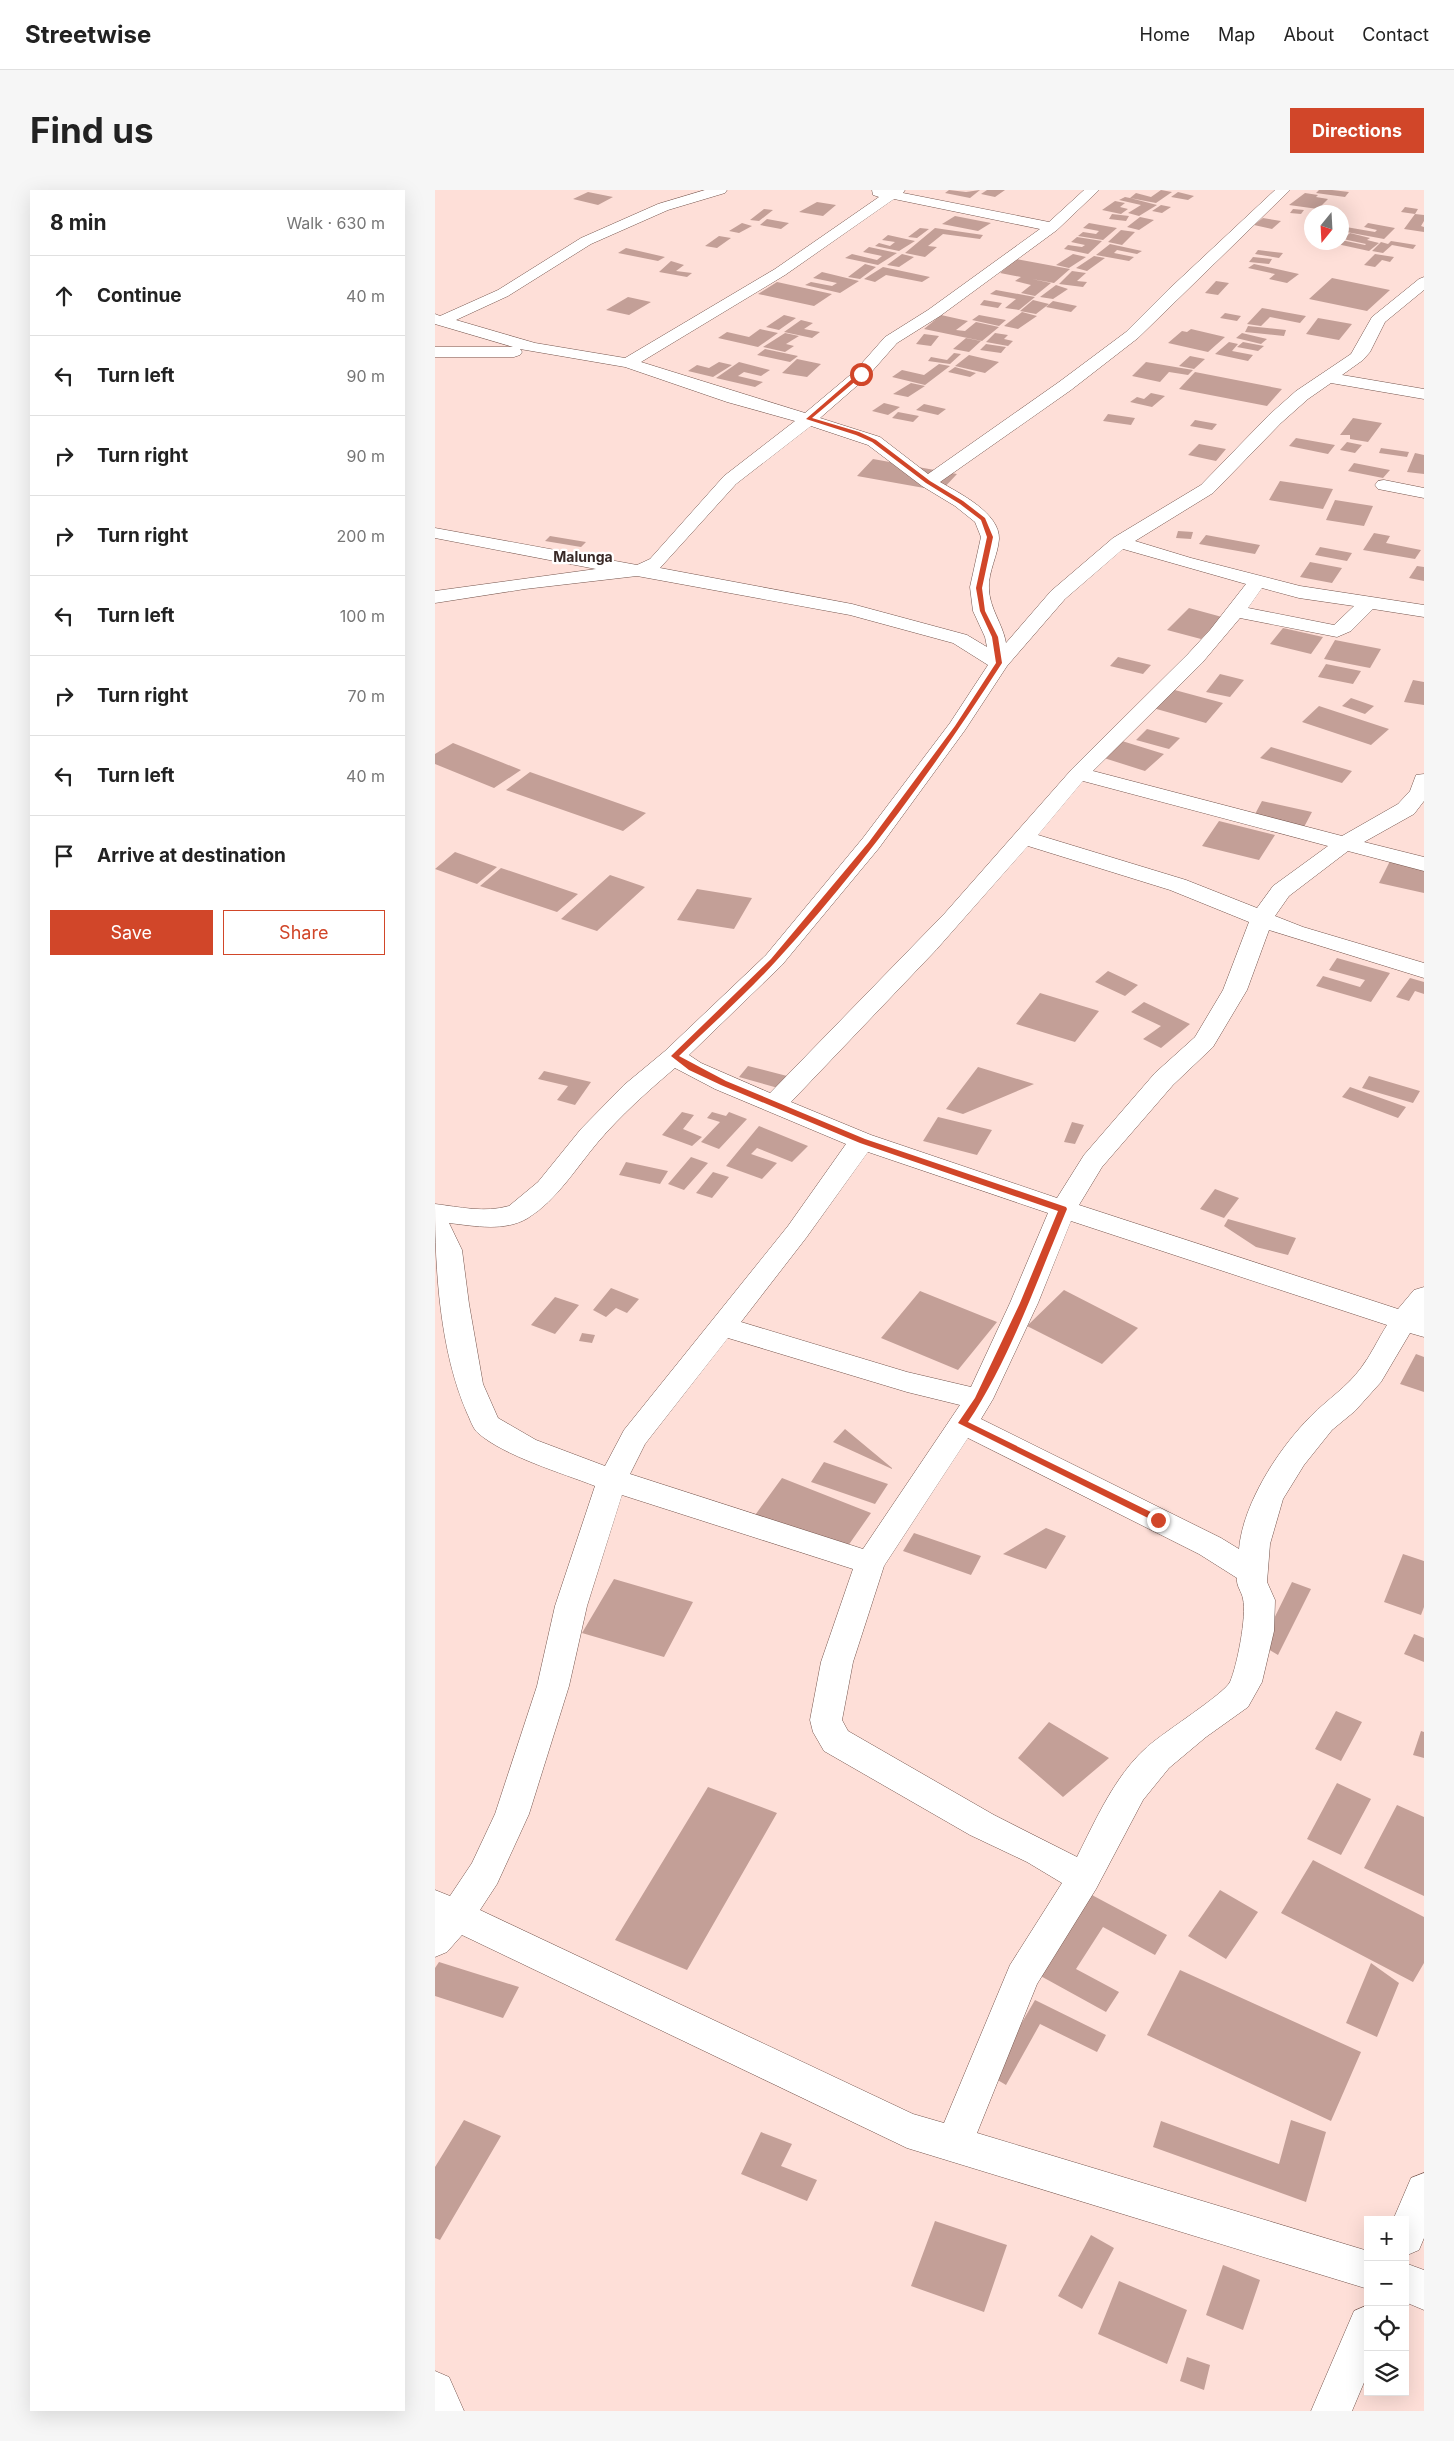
<!DOCTYPE html>
<html lang="en">
<head>
<meta charset="utf-8">
<style>
  :root { --surface:#fff; --page:#f6f6f6; --text:#222; --muted:#767676; --line:#e0e0e0; --accent:#d14629 }
  body { margin:0; font-family:Inter,sans-serif; background:var(--page); color:var(--text) }
  .controls { position:absolute; right:15px; bottom:15px; display:grid; overflow:hidden; border-radius:0px; box-shadow:0 5px 20px #0002 }
  .controls button { width:45px; height:45px; display:grid; place-items:center; padding:0; border:0; border-bottom:1px solid var(--line); background:var(--surface); color:var(--text); font:25px sans-serif }
  .compass { position:absolute; left:869px; top:15px; width:45px; height:45px; border-radius:50%; background:var(--surface); box-shadow:0 5px 20px #0002; rotate:198deg }
  .stop { position:absolute; width:15px; height:15px; margin:-11px; border:4px solid #d14629; border-radius:50%; background:#fff }
  .stop.end { background:#d14629; border-color:#fff; box-shadow:0 1px 5px #0008 }
  .list { margin:0; padding:0; list-style:none }
  h2 { display:flex; justify-content:space-between; align-items:center; height:65px; margin:0; padding:0 20px; font-size:21px }
  h2 small { font-size:16px; font-weight:400; color:var(--muted) }
  .list li { display:grid; grid-template-columns:32px 1fr auto; gap:15px; align-items:center; box-sizing:border-box; height:80px; padding:0 20px; border-top:1px solid var(--line) }
  .list b { display:block; font-size:19px; white-space:nowrap }
  .list em { font-size:16px; font-style:normal; color:var(--muted) }
  .actions { display:flex; gap:10px; padding:15px 20px }
  .actions a { flex:1; padding:11px 0; border:1px solid var(--accent); border-radius:0px; text-align:center; font-size:18px; color:var(--accent) }
  .actions .main { background:var(--accent); color:#fff }
  .icon { flex:none; width:28px; height:28px; fill:none; stroke:currentColor; stroke-width:2; stroke-linecap:round; stroke-linejoin:round }
  .map { position:relative; flex:none; width:989px; height:2221px; overflow:hidden; border-radius:0px }
  header { display:flex; align-items:center; gap:30px; box-sizing:border-box; height:70px; padding:0 25px; background:var(--surface); border-bottom:1px solid var(--line) }
  header strong { font-size:24px }
  nav { display:flex; gap:28px; margin-inline-start:auto; font-size:18px }
  .intro { display:flex; align-items:center; justify-content:space-between; box-sizing:border-box; height:120px; padding:0 30px }
  h1 { margin:0; font-size:35px }
  .button { padding:12px 22px; border-radius:0px; background:var(--accent); color:#fff; font-size:18px; font-weight:700 }
  main { display:flex; gap:30px; padding:0 30px }
  aside { flex:1; background:var(--surface); border-radius:0px; box-shadow:0 5px 20px #0002 }
  .map>svg:first-child { display:block }
</style>
</head>
<body>
<header>
<strong>Streetwise</strong>
<nav><a>Home</a><a>Map</a><a>About</a><a>Contact</a></nav>
</header>
<div class="intro"><h1>Find us</h1><a class="button">Directions</a></div>
<main>
<aside>
<h2>8 min<small>Walk · 630 m</small></h2>
<ul class="list">
<li><svg class="icon" aria-label="ahead" viewBox="0 0 24 24"><path d="M12 20V5M6 11l6-6 6 6"/></svg><div><b>Continue</b></div><em>40 m</em></li>
<li><svg class="icon" aria-label="left" viewBox="0 0 24 24"><path d="M17 20v-9H6M10 6l-5 5 5 5"/></svg><div><b>Turn left</b></div><em>90 m</em></li>
<li><svg class="icon" aria-label="right" viewBox="0 0 24 24"><path d="M7 20v-9h11M14 6l5 5-5 5"/></svg><div><b>Turn right</b></div><em>90 m</em></li>
<li><svg class="icon" aria-label="right" viewBox="0 0 24 24"><path d="M7 20v-9h11M14 6l5 5-5 5"/></svg><div><b>Turn right</b></div><em>200 m</em></li>
<li><svg class="icon" aria-label="left" viewBox="0 0 24 24"><path d="M17 20v-9H6M10 6l-5 5 5 5"/></svg><div><b>Turn left</b></div><em>100 m</em></li>
<li><svg class="icon" aria-label="right" viewBox="0 0 24 24"><path d="M7 20v-9h11M14 6l5 5-5 5"/></svg><div><b>Turn right</b></div><em>70 m</em></li>
<li><svg class="icon" aria-label="left" viewBox="0 0 24 24"><path d="M17 20v-9H6M10 6l-5 5 5 5"/></svg><div><b>Turn left</b></div><em>40 m</em></li>
<li><svg class="icon" aria-label="arrive" viewBox="0 0 24 24"><path d="M6 21V4h12l-3 4 3 4H6"/></svg><div><b>Arrive at destination</b></div></li>
</ul>
<div class="actions"><a class="main">Save</a><a>Share</a></div>
</aside>
<div class="map">
<svg width="989" height="2221" viewBox="0 0 989 2221">
  <rect width="100%" height="100%" fill="#fedfd8"/>
  <!-- building -->
  <path fill="#c39f97" d="M514,0L531,2L545,0L535,8L510,3Z
    M552,0H570L560,7L546,4Z
    M726,0L737,2L721,13L695,8L701,3L716,7Z
    M884,0H897L914,2L910,7L881,3Z
    M153,2L178,7L163,15L138,9Z
    M743,2L759,6L753,10L736,7Z
    M870,3L883,5L881,7L893,9L883,19L854,15Z
    M690,7L695,8L722,15L704,26L693,23L706,15L684,10Z
    M680,11L690,13L685,17L693,19L686,24L667,20Z
    M382,12L401,15L388,26L364,22Z
    M726,15L736,17L727,23L717,21Z
    M970,17L983,19L980,24L966,22Z
    M329,19L338,20L324,31L315,30Z
    M858,19L869,20L866,24L855,23Z
    M677,24L694,26L691,31L674,29Z
    M980,24L989,25V31L986,36L989,37V42L969,39Z
    M520,26L556,33L543,41L507,34Z
    M705,27L719,30L704,40L692,37Z
    M828,28L846,31L837,39L819,35Z
    M332,29L354,33L346,39L325,35Z
    M307,33L317,36L304,43L294,41Z
    M654,33L682,38L668,50L643,46L648,42L661,44L664,41L648,38Z
    M933,33L960,38L949,49L906,41L911,37L940,42L942,40L929,37Z
    M485,38L494,39L482,48L473,47Z
    M500,38L548,45L545,49L508,44L493,56L502,57L490,67L470,63Z
    M686,40L700,42L687,55L673,52Z
    M915,43L935,48L932,50L944,53L934,61L902,54L906,50L930,55L931,54L908,49Z
    M453,45L480,51L464,61L440,56L444,53L455,56L460,52L447,50Z
    M284,46L296,48L282,58L270,56Z
    M642,47L667,51L653,64L629,59L633,55L647,57L650,55L636,52Z
    M956,51L981,55L978,59L957,55L948,63L937,61L946,52L953,54Z
    M675,54L707,61L702,64L682,60L679,63L699,67L694,71L661,65Z
    M434,57L462,63L443,75L410,68L417,64L442,70L447,66L428,62Z
    M191,58L230,67L223,71L183,63Z
    M823,60L848,63L844,68L820,64Z
    M467,64L479,67L464,77L452,75Z
    M638,64L651,67L634,78L621,75Z
    M940,64L959,67L955,72L947,70L940,77L929,75Z
    M659,66L670,68L652,81L641,78Z
    M818,67L837,69L834,74L814,72Z
    M581,69L635,79L619,93L597,89L616,93L600,106L586,103L596,95L580,91L586,87L565,83Z
    M236,71L249,75L241,81L257,83L252,87L224,82Z
    M430,74L441,77L425,89L413,87Z
    M819,74L864,84L852,93L834,89L840,84L813,78Z
    M448,77L495,87L487,92L451,85L440,92L429,89Z
    M637,81L651,83L642,91L652,92L648,97L624,94Z
    M387,82L424,91L405,103L370,95L376,92L397,96L402,93L378,88Z
    M897,88L955,100L932,121L874,109Z
    M781,91L794,93L783,105L770,103Z
    M342,92L397,104L379,116L323,104Z
    M621,95L633,99L618,109L605,107Z
    M561,100L600,107L584,120L570,118L581,109L555,104Z
    M193,107L216,112L194,125L171,120Z
    M549,110L567,113L563,118L545,115Z
    M598,110L614,114L601,124L585,121Z
    M618,111L642,116L636,122L611,117Z
    M827,118L871,126L865,133L835,127L826,136L812,134Z
    M587,122L602,126L583,139L569,136Z
    M790,123L806,126L802,131L785,128Z
    M349,125L361,128L344,140L331,137Z
    M506,125L533,131L521,140L530,141L541,132L564,137L547,151L489,139Z
    M544,125L571,130L564,136L537,130Z
    M883,128L917,134L904,150L871,144Z
    M366,130L378,133L369,139L385,142L377,148L349,142Z
    M813,136L851,140L849,146L810,142Z
    M325,139L343,143L323,157L283,148L292,142L314,147Z
    M756,139L790,147L773,162L733,153L747,141L752,142Z
    M350,143L364,146L351,154L359,156L350,162L328,157Z
    M560,143L573,145L569,149L578,151L573,156L551,152Z
    M807,143L832,149L826,154L801,148Z
    M489,144L504,146L496,156L481,154Z
    M531,148L546,151L534,162L518,159Z
    M794,152L803,154L797,161L818,165L813,171L780,164Z
    M808,152L829,156L823,161L802,157Z
    M551,154L571,157L566,163L545,160Z
    M330,159L363,166L355,172L322,165Z
    M519,163L526,164L515,174L493,171L496,167L512,170Z
    M534,165L564,172L550,183L520,176Z
    M755,166L770,169L759,179L744,176Z
    M362,169L386,174L372,187L347,183Z
    M284,172L297,175L278,187L253,181L262,175L274,178Z
    M304,172L335,180L326,186L309,182L303,186L328,192L320,197L281,188Z
    M711,172L758,180L753,185L734,182L725,192L697,186Z
    M504,174L515,176L490,195L457,187L467,180L489,185Z
    M520,177L541,183L535,187L513,182Z
    M760,182L847,199L832,216L744,199Z
    M476,193L490,196L473,207L458,204Z
    M716,203L730,206L717,217L695,212L702,207L709,209Z
    M449,213L465,217L453,225L437,221Z
    M489,214L511,219L503,225L481,220Z
    M463,222L484,226L478,232L457,228Z
    M673,224L700,228L696,235L668,231Z
    M918,228L947,233L933,252L915,249V245H905Z
    M760,230L782,234L777,240L755,236Z
    M861,248L900,255L893,264L854,256Z
    M912,252L927,255L920,263L905,260Z
    M764,254L791,259L781,271L753,265Z
    M946,258L974,262L972,267L944,263Z
    M980,263L989,265V284L972,282Z
    M438,269L522,284L506,301L422,286Z
    M919,273L955,280L948,288L913,281Z
    M845,291L898,299L888,319L834,310Z
    M900,310L938,316L929,336L891,330Z
    M743,341L758,342L756,349L741,348Z
    M939,343L955,346L951,353L986,360L980,369L928,360Z
    M771,345L825,355L820,364L764,354Z
    M115,346L151,352L146,357L110,351Z
    M885,357L917,363L912,371L880,365Z
    M875,372L907,378L897,393L865,387Z
    M982,376L989,377V391L974,388Z
    M754,418L787,427L766,449L732,440Z
    M848,438L888,447L876,464L835,454Z
    M900,450L946,459L935,478L889,469Z
    M683,467L716,475L708,484L675,476Z
    M891,474L926,481L918,494L883,487Z
    M785,484L809,490L795,507L771,502Z
    M978,490L989,492V515L969,512Z
    M736,499L788,513L771,533L718,518Z
    M916,508L939,516L930,524L907,516Z
    M884,516L954,539L936,555L867,532Z
    M712,539L745,548L734,559L701,550Z
    M687,551L729,564L710,581L669,568Z
    M18,553L86,580L59,598L0,574V564Z
    M836,557L917,581L907,593L825,568Z
    M95,582L211,623L188,641L71,600Z
    M827,611L877,622L869,637L819,626Z
    M784,631L840,645L824,670L767,656Z
    M20,662L62,677L42,694L0,679Z
    M955,671L989,679V703L944,693Z
    M66,678L143,704L122,722L45,696Z
    M175,685L210,697L162,741L126,729Z
    M262,699L317,708L299,739L242,730Z
    M902,768L955,783L936,812L881,796L888,786L925,797L930,790L894,780Z
    M673,781L703,795L690,806L660,792Z
    M975,788L989,792V804L980,801L974,811L961,807Z
    M605,803L664,821L640,852L581,834Z
    M709,812L755,834L726,858L708,849L726,836L696,822Z
    M313,876L352,886L343,898L304,887Z
    M543,877L599,894L528,924L511,919Z
    M109,881L139,888L156,892L140,915L122,910L133,896L103,889Z
    M934,886L985,901L978,913L927,898Z
    M915,897L971,917L963,928L907,907Z
    M247,922L259,925L248,939L267,947L257,956L227,945Z
    M277,922L291,926L294,922L312,929L284,959L266,952L285,932L272,928Z
    M503,927L557,940L542,965L488,951Z
    M637,932L649,935L640,954L629,952Z
    M324,936L373,956L357,972L322,958L316,964L342,973L327,989L291,976Z
    M256,967L273,973L249,1000L233,994Z
    M191,972L233,981L225,994L184,985Z
    M278,982L294,987L277,1008L261,1003Z
    M780,999L804,1008L789,1028L765,1019Z
    M793,1029L861,1048L853,1065L821,1057L789,1036Z
    M176,1098L204,1109L192,1123L181,1118L171,1127L158,1120Z
    M629,1100L703,1138L667,1174L592,1136Z
    M485,1101L562,1132L523,1180L446,1148Z
    M120,1107L144,1115L120,1144L96,1135Z
    M147,1143L160,1145L157,1153L144,1151Z
    M981,1164L989,1167V1202L965,1194Z
    M410,1239L457,1278V1279L398,1252Z
    M389,1272L453,1294L440,1314L376,1292Z
    M347,1288L436,1323L408,1363L318,1328Z
    M611,1338L631,1346L611,1379L568,1364Z
    M479,1343L546,1366L536,1385L468,1361Z
    M968,1364L989,1371V1417L986,1425L949,1412Z
    M179,1389L258,1412L229,1467L147,1443Z
    M857,1392L876,1399L843,1465L826,1455Z
    M979,1444L989,1448V1472L969,1464Z
    M901,1521L927,1532L906,1571L880,1559Z
    M614,1532L674,1568L628,1607L583,1568Z
    M986,1541L989,1542V1568L978,1565Z
    M902,1593L936,1609L906,1665L872,1649Z
    M273,1597L342,1623L252,1780L180,1750Z
    M962,1615L989,1627V1706L929,1678Z
    M878,1670L989,1727V1773L978,1792L846,1723Z
    M785,1700L823,1722L791,1769L753,1746Z
    M655,1704L732,1745L720,1765L668,1737L641,1779L684,1802L671,1822L602,1784Z
    M4,1772L84,1797L68,1828L0,1806V1778Z
    M936,1773L964,1793L942,1847L911,1833Z
    M745,1780L926,1862L896,1931L712,1845Z
    M600,1810L671,1845L662,1862L605,1834L571,1895L556,1886Z
    M29,1930L66,1946L5,2050L0,2048V1977Z
    M856,1930L891,1942L871,2012L718,1957L726,1931L844,1974Z
    M326,1942L357,1954L346,1976L382,1990L372,2011L306,1984Z
    M500,2031L572,2055L549,2122L476,2096Z
    M656,2045L679,2058L647,2119L623,2106Z
    M788,2075L825,2090L808,2140L771,2125Z
    M684,2091L752,2120L732,2174L663,2144Z
    M752,2167L775,2175L769,2200L745,2191Z"/>
  <g fill="none" stroke-linecap="round" stroke-linejoin="round">
    <defs>
      <path id="street" d="M270,0H292L290,3L233,20L156,54L73,106L21,130L100,153L190,168L340,79L444,7L438,5L437,0H470L468,3L614,32L649,0H664L622,40L505,126L462,153L432,187L385,228L445,247L493,284L624,192L691,142L733,100L840,0H855L703,148L636,200L505,292C524,303 565,323 564,349C563,365 553,382 554,398C554,418 568,434 571,453L616,401L678,348L766,295L834,225L861,201L916,164L937,127L984,89L989,87V100L950,132L935,162L928,170L907,185L989,199V209L896,193L873,209L846,233L778,303L700,351L756,368L865,396L989,415V427L938,419L916,441L902,447L805,428L767,473L658,581L907,646L963,614L975,601L981,585L989,584V611L979,624L929,652L989,667V681L913,661L854,706L840,726L868,737L989,773V788L834,740L812,800L778,857L738,895L667,977L644,1015L963,1119L979,1100L989,1097V1147L975,1143L946,1192L920,1221L897,1240L869,1275L848,1309L835,1354L832,1392L840,1410L839,1441L827,1492L822,1501L813,1517L771,1547L734,1578L708,1610L661,1699L602,1794L542,1943L933,2061V2099L472,1958L27,1745L12,1762L0,1767V1700L15,1706L37,1673L60,1624L102,1496L120,1416L160,1296C127,1283 69,1266 43,1243C38,1239 35,1229 32,1223C5,1161 0,1081 0,1014C25,1017 49,1023 74,1016L103,992L146,939L189,895L230,861L331,765L428,648L515,533L553,475L518,453L415,425L202,386L90,399L0,413V401L161,379L0,348V338L202,375L215,369L289,286L360,231L292,212L190,177L85,159L87,162L85,165L79,167H0V157H78L0,134V124L5,126L63,100L146,48L223,14ZM459,9L605,39L493,120L450,147L420,181L370,223L206,172L350,85ZM376,236L433,255L487,296L520,316L540,332L546,347L535,397L538,421L550,447L552,457L532,445L417,414L225,378L301,294ZM688,359L811,394L775,440L753,464L637,579L510,723L335,903L266,873L254,865L347,775L444,658L530,540L572,476L630,409ZM827,398L864,408L919,416L899,435L813,418ZM648,591L893,656L838,696L822,718L751,690L603,645ZM593,656L735,700L814,732L788,800L760,847L720,883L649,965L622,1008L436,945L356,912L501,760ZM240,878L280,899L411,954L353,1036L189,1240L170,1276L101,1250L63,1228L48,1194L34,1114L27,1060L14,1033C40,1036 70,1042 93,1028C122,1010 141,978 163,952C186,925 213,901 240,878ZM433,962L613,1023L575,1113L536,1197L472,1182L306,1132L371,1048ZM636,1031L952,1135C943,1149 936,1165 926,1178C912,1197 893,1209 876,1226C844,1258 808,1313 804,1359L786,1348L546,1229L558,1209L603,1113ZM293,1148L472,1202L525,1215L428,1359L195,1284L210,1254ZM533,1248L764,1364L802,1388C801,1396 807,1402 808,1409C812,1426 802,1476 795,1492C788,1505 727,1543 711,1558C680,1586 661,1629 642,1667L559,1625L413,1541L407,1530L418,1472L449,1376ZM187,1305L418,1379L386,1472L375,1530L378,1542L389,1561L535,1645L592,1672L627,1693L575,1775L509,1933L478,1924L45,1720L62,1694L94,1624L134,1496L152,1416Z
        M949,290L989,298V308L943,299L940,295L943,291Z
        M989,1983V2048L984,2060L970,2066V2030H958L976,1988Z
        M970,2073L989,2080V2120L970,2112Z
        M933,2115V2183L917,2221H876L919,2121Z
        M0,2181L14,2187L29,2221H0Z"/>
    </defs>
    <!-- street casing -->
    <use href="#street" stroke="#75554d" stroke-width="1"/>
    <!-- street -->
    <use href="#street" fill="#fff" fill-rule="evenodd"/>
  </g>
  <!-- route -->
  <path fill="#d14629" d="M425,182L429,184L377,228L424,242L441,250L495,291L528,311L550,328L558,347L547,398L550,421L563,447L567,473C501,576 424,681 341,771C311,804 276,835 244,866L291,891L430,949L631,1017L632,1019C603,1088 574,1171 533,1232L726,1327V1332L723,1333L523,1233L540,1208L585,1113L623,1021L425,953L286,895L254,880L236,866L336,769L434,652L520,536L561,473L557,447L545,421L541,398L552,347L546,330L525,314L491,293L437,252L421,245L371,229Z"/>
  <g text-anchor="middle" dominant-baseline="central" stroke-width="4.5" stroke-linejoin="round" paint-order="stroke">
    <!-- far-quarter labels -->
    <g font-size="14" font-weight="bold" fill="#382926" stroke="#fff">
      <text x="148" y="366">Malunga</text>
    </g>
  </g>
</svg>
<div class="controls">
<button>+</button>
<button>−</button>
<button><svg class="icon" aria-label="locate" viewBox="0 0 24 24"><circle cx="12" cy="12" r="6"/><path d="M12 2v4M12 18v4M2 12h4M18 12h4"/></svg></button>
<button><svg class="icon" aria-label="layers" viewBox="0 0 24 24"><path d="M12 4l9 5-9 5-9-5zM3 14l9 5 9-5"/></svg></button>
</div>
<svg class="compass" viewBox="-18 -18 36 36"><path d="M0-13l5 13h-10z" fill="#e53935"/><path d="M0 13l5-13h-10z" fill="#767676"/></svg>
<div class="stop" style="left:426px;top:184px"></div>
<div class="stop end" style="left:723px;top:1330px"></div>
</div>
</main>
</body>
</html>
